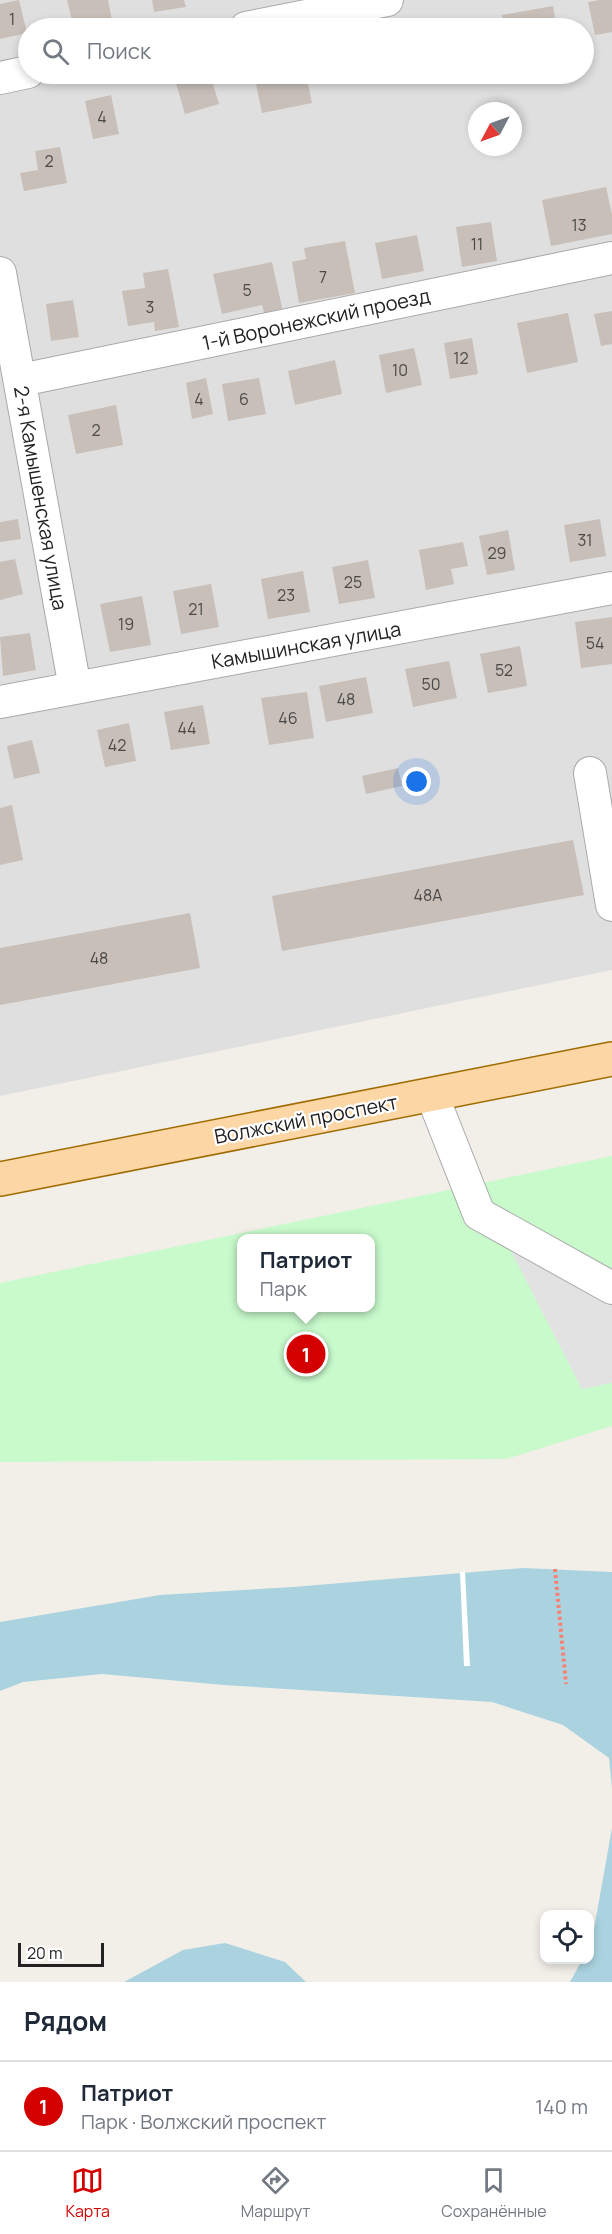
<!DOCTYPE html>
<html lang="ru">
<head>
<meta charset="utf-8">
<style>
  :root { --surface:#fff; --page:#f2f2f3; --text:#1f2937; --muted:#747a83; --line:#e0e1e3; --accent:#d40000 }
  body { margin:0; font-family:Manrope,sans-serif; background:var(--page); color:var(--text) }
  .controls { position:absolute; right:18px; bottom:18px; display:grid; overflow:hidden; border-radius:12px; box-shadow:0 3px 9px #0003 }
  .controls button { width:54px; height:54px; display:grid; place-items:center; padding:0; border:0; border-bottom:2px solid var(--line); background:var(--surface); color:var(--text); font:30px sans-serif }
  .compass { position:absolute; left:468px; top:102px; width:54px; height:54px; border-radius:50%; background:var(--surface); box-shadow:0 3px 9px #0003; rotate:229deg }
  .scale { position:absolute; left:18px; bottom:15px; width:86px; box-sizing:border-box; padding-left:6px; border:3px solid #222; border-top:0; font-size:16px; line-height:21px; white-space:nowrap; color:#222; -webkit-text-stroke:4px #fff; paint-order:stroke }
  .you { position:absolute; left:417px; top:782px; width:21px; height:21px; margin:-15px; border:4px solid #fff; border-radius:50%; background:#1a73e8; box-shadow:0 0 0 9px #1a73e833 }
  .badge { display:grid; place-items:center; width:39px; height:39px; border-radius:50%; background:var(--accent); color:#fff; font-size:20px; font-weight:700 }
  .pin { position:absolute; translate:-50% -50%; border:3px solid #fff; box-shadow:0 2px 6px #0006 }
  .popup { position:absolute; left:237px; top:1234px; width:138px; height:78px; box-sizing:border-box; display:grid; place-content:center; border-radius:12px; background:var(--surface); filter:drop-shadow(0 2px 4px #0005); font-size:20px; white-space:nowrap; color:var(--muted) }
  .popup b { font-size:22px; color:var(--text) }
  .popup::after { content:''; position:absolute; left:50%; top:100%; margin-left:-12px; border:12px solid transparent; border-top-color:var(--surface) }
  .list { margin:0; padding:0; list-style:none }
  h2 { display:flex; justify-content:space-between; align-items:center; height:78px; margin:0; padding:0 24px; font-size:26px }
  h2 small { font-size:20px; font-weight:400; color:var(--muted) }
  .list li { display:grid; grid-template-columns:39px 1fr auto; gap:18px; align-items:center; box-sizing:border-box; height:90px; padding:0 24px; border-top:2px solid var(--line) }
  .list b { display:block; font-size:22px; white-space:nowrap }
  .list p { margin:0; font-size:20px; white-space:nowrap; color:var(--muted) }
  .list em { font-size:20px; font-style:normal; color:var(--muted) }
  .icon { flex:none; width:33px; height:33px; fill:none; stroke:currentColor; stroke-width:2; stroke-linecap:round; stroke-linejoin:round }
  .map { position:relative; flex:none; width:612px; height:1982px; overflow:hidden }
  .search { position:absolute; background:var(--surface); box-shadow:0 3px 9px #0003; left:18px; right:18px; top:18px; height:66px; display:flex; align-items:center; gap:15px; box-sizing:border-box; padding:0 21px; border-radius:33px; color:var(--muted); font-size:22px }
  .sheet { height:168px; background:var(--surface) }
  nav { display:flex; justify-content:space-around; align-items:center; box-sizing:border-box; height:84px; border-top:2px solid var(--line); background:var(--surface); font-size:16px; color:var(--muted) }
  nav a { display:grid; justify-items:center; gap:3px }
  nav .on { color:var(--accent) }
  .map>svg:first-child { display:block }
</style>
</head>
<body>
<div class="map">
<svg width="612" height="1982" viewBox="0 0 612 1982">
  <rect width="100%" height="100%" fill="#f2efe9"/>
  <!-- residential -->
  <path fill="#e0dfdf" fill-rule="evenodd" d="M0,0H612V970L0,1096ZM28,28H584V74H28ZM477,111H513V147H477Z"/>
  <!-- park -->
  <path fill="#c8facc" fill-rule="evenodd" d="M612,1156V1426L506,1459L0,1462V1283ZM242,1238H370V1308H242Z"/>
  <!-- parking -->
  <path fill="#e2e2e2" d="M484,1199L612,1274V1383L582,1389Z"/>
  <!-- water -->
  <path fill="#aad3df" d="M523,1568L612,1572V1788L609,1758L563,1725L492,1702L224,1685L102,1674L23,1682L0,1691V1622L160,1595L293,1587Z
    M612,1828V1982H570L582,1960H590V1945L592,1940Z
    M225,1943L285,1962L306,1982H124L183,1950Z"/>
  <!-- pier -->
  <path fill="#fff" d="M460,1572H465L470,1666H464Z"/>
  <!-- building -->
  <path fill="#c7bfb8" d="M19,0L27,33L0,39V4Z
    M67,0H108L112,20L74,28Z
    M152,0H184L186,7L154,12Z
    M600,0H612V32L595,35L588,2Z
    M553,6L557,28H504L502,15Z
    M210,74L219,104L185,114L176,83Z
    M254,74H306L312,103L262,113Z
    M350,74H396V75L352,83Z
    M111,95L119,134L93,139L85,101Z
    M60,147L67,183L24,191L20,173L38,170L35,151Z
    M606,187L612,215V234L551,246L542,200Z
    M491,222L497,261L462,267L456,227Z
    M417,235L424,271L382,279L375,243Z
    M345,241L355,293L299,303L292,262L306,259L304,248Z
    M272,262L283,312L265,316L262,305L222,314L213,274Z
    M168,269L179,327L155,331L154,322L128,326L122,291L145,288L143,273Z
    M73,300L79,337L51,341L46,304Z
    M612,311V344L601,346L594,314Z
    M568,313L578,362L527,373L517,323Z
    M472,338L478,374L450,379L444,343Z
    M414,348L422,385L386,393L379,355Z
    M335,360L342,394L295,405L288,371Z
    M206,378L213,414L192,419L186,383Z
    M259,378L266,414L228,421L222,384Z
    M116,405L123,445L76,454L68,415Z
    M18,519L21,539L0,542V522Z
    M600,519L606,556L570,562L564,525Z
    M508,530L515,570L487,575L479,536Z
    M463,542L468,566L451,569L454,584L426,590L419,550Z
    M15,559L23,594L0,600V562Z
    M368,560L375,598L339,604L332,567Z
    M303,571L310,612L268,619L261,579Z
    M211,584L219,627L181,634L173,591Z
    M142,596L151,645L110,652L100,604Z
    M612,617V664L581,668L575,622Z
    M30,633L36,670L3,676L0,637Z
    M520,646L527,686L488,693L480,654Z
    M449,661L457,698L413,707L405,669Z
    M366,677L373,713L326,722L319,686Z
    M307,692L314,738L269,745L261,698Z
    M203,705L210,744L171,750L164,712Z
    M129,723L136,761L105,767L97,730Z
    M32,740L40,773L14,779L7,746Z
    M398,768L402,786L366,794L362,776Z
    M12,805L23,860L0,865V808Z
    M573,840L584,895L282,951L272,896Z
    M190,913L200,968L0,1005V948Z"/>
  <g fill="none" stroke-linecap="round" stroke-linejoin="round">
    <defs>
      <path id="minor" d="M246,28L387,0
        M0,78L28,72
        M0,273L75,688
        M21,380L612,258
        M0,702L612,588
        M590,773L612,905
        M432,1095L479,1214L612,1288"/>
      <path id="major" d="M0,1179L612,1059"/>
    </defs>
    <!-- minor casing -->
    <use href="#minor" stroke="#a9a9a9" stroke-width="34"/>
    <!-- major casing -->
    <use href="#major" stroke="#a06b00" stroke-width="36"/>
    <!-- path -->
    <path stroke="#fa8072" stroke-width="4" stroke-dasharray="3 3" stroke-linecap="butt" d="M555,1569L566,1684"/>
    <!-- minor -->
    <use href="#minor" stroke="#fff" stroke-width="32"/>
    <!-- major -->
    <use href="#major" stroke="#fcd6a4" stroke-width="33"/>
  </g>
  <g text-anchor="middle" dominant-baseline="central" stroke-width="4.5" stroke-linejoin="round" paint-order="stroke">
    <!-- number labels -->
    <g font-size="16" fill="#4b4948">
      <text x="12" y="19">1</text>
      <text x="102" y="117">4</text>
      <text x="49" y="161">2</text>
      <text x="579" y="225">13</text>
      <text x="477" y="244">11</text>
      <text x="323" y="277">7</text>
      <text x="247" y="290">5</text>
      <text x="150" y="307">3</text>
      <text x="461" y="358">12</text>
      <text x="400" y="370">10</text>
      <text x="199" y="399">4</text>
      <text x="244" y="399">6</text>
      <text x="96" y="430">2</text>
      <text x="585" y="540">31</text>
      <text x="497" y="553">29</text>
      <text x="353" y="582">25</text>
      <text x="286" y="595">23</text>
      <text x="196" y="609">21</text>
      <text x="126" y="624">19</text>
      <text x="595" y="643">54</text>
      <text x="504" y="670">52</text>
      <text x="431" y="684">50</text>
      <text x="346" y="699">48</text>
      <text x="288" y="718">46</text>
      <text x="187" y="728">44</text>
      <text x="117" y="745">42</text>
      <text x="428" y="895">48А</text>
      <text x="99" y="958">48</text>
    </g>
    <!-- street labels -->
    <g font-size="20" fill="#222" stroke="#fff">
      <text transform="translate(316 319) rotate(-12)">1-й Воронежский проезд</text>
      <text transform="translate(41 498) rotate(80)">2-я Камышенская улица</text>
      <text transform="translate(306 645) rotate(-10)">Камышинская улица</text>
      <text transform="translate(306 1119) rotate(-11)">Волжский проспект</text>
    </g>
  </g>
</svg>
<div class="controls">
<button><svg class="icon" aria-label="locate" viewBox="0 0 24 24"><circle cx="12" cy="12" r="6"/><path d="M12 2v4M12 18v4M2 12h4M18 12h4"/></svg></button>
</div>
<svg class="compass" viewBox="-18 -18 36 36"><path d="M0-13l5 13h-10z" fill="#e53935"/><path d="M0 13l5-13h-10z" fill="#747a83"/></svg>
<div class="scale">20 m</div>
<div class="you"></div>
<div class="pin badge" style="left:306px;top:1354px">1</div>
<div class="popup"><b>Патриот</b>Парк</div>
<div class="search"><svg class="icon" aria-label="search" viewBox="0 0 24 24"><circle cx="10" cy="10" r="6"/><path d="M15 15l6 6"/></svg>Поиск</div>
</div>
<section class="sheet">
<h2>Рядом<small></small></h2>
<ul class="list">
<li><span class="badge">1</span><div><b>Патриот</b><p>Парк · Волжский проспект</p></div><em>140 m</em></li>
</ul>
</section>
<nav>
<a class="on"><svg class="icon" aria-label="map" viewBox="0 0 24 24"><path d="M3 6l6-2 6 2 6-2v14l-6 2-6-2-6 2zM9 4v14M15 6v14"/></svg>Карта</a>
<a><svg class="icon" aria-label="directions" viewBox="0 0 24 24"><path d="M12 3l9 9-9 9-9-9zM9 14v-3h6M13 9l2 2-2 2"/></svg>Маршрут</a>
<a><svg class="icon" aria-label="saved" viewBox="0 0 24 24"><path d="M7 4h10v16l-5-4-5 4z"/></svg>Сохранённые</a>
</nav>
</body>
</html>
